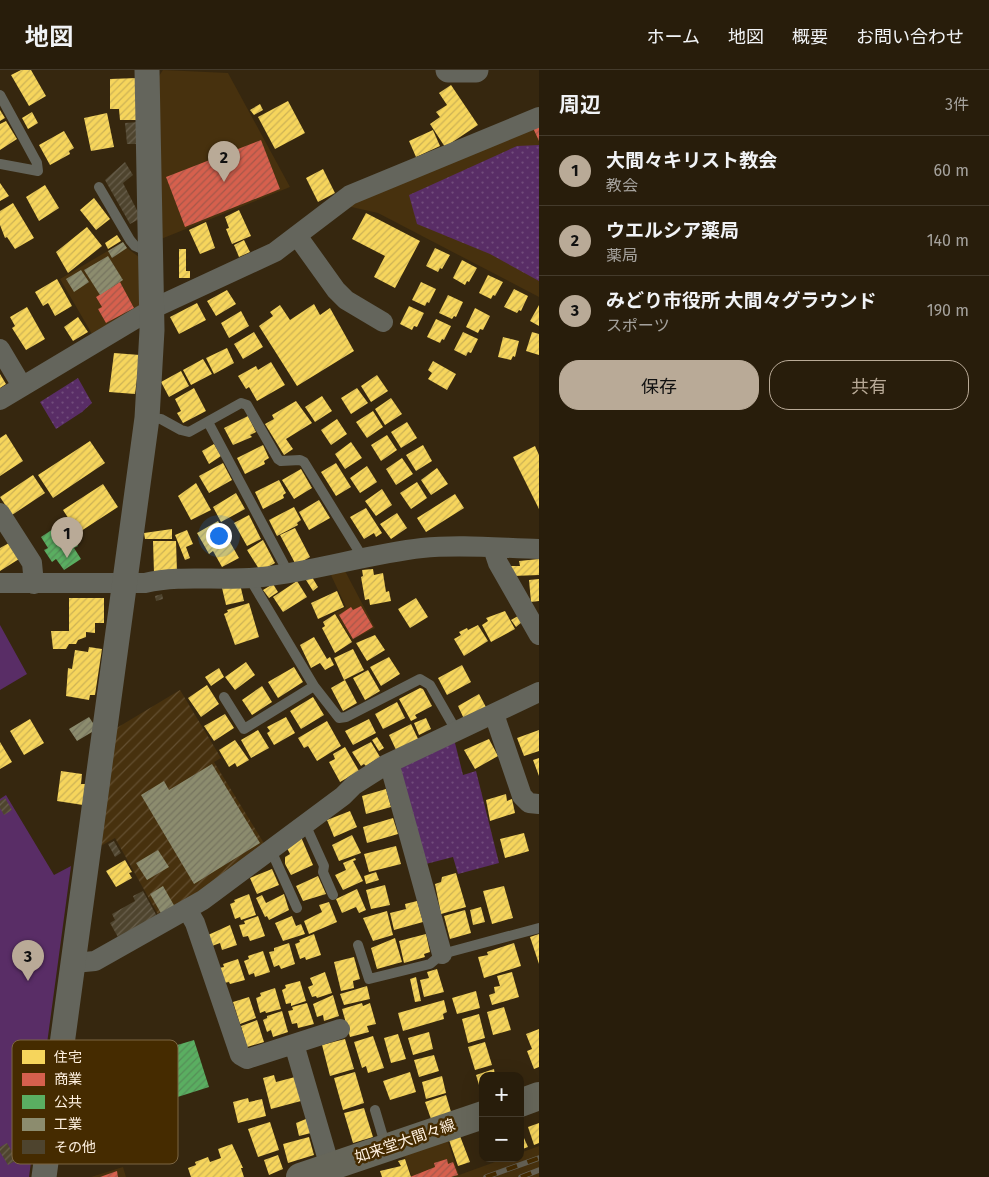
<!DOCTYPE html>
<html lang="ja">
<head>
<meta charset="utf-8">
<style>
  :root { --surface:#281d0b; --page:#302614; --text:#f1f3f6; --muted:#a5a29d; --line:#443b2c; --accent:#b9aa97 }
  body { margin:0; font-family:"Fira Sans","Noto Sans JP",sans-serif; background:var(--page); color:var(--text) }
  .controls { position:absolute; right:15px; bottom:15px; display:grid; overflow:hidden; border-radius:10px; box-shadow:0 5px 20px #0002 }
  .controls button { width:45px; height:45px; display:grid; place-items:center; padding:0; border:0; border-bottom:1px solid var(--line); background:var(--surface); color:var(--text); font:25px sans-serif }
  .you { position:absolute; left:218px; top:465px; width:18px; height:18px; margin:-12px; border:4px solid #fff; border-radius:50%; background:#1a73e8; box-shadow:0 0 0 8px #1a73e833 }
  .badge { display:grid; place-items:center; width:32px; height:32px; border-radius:50%; background:var(--accent); color:#111; font-size:16px; font-weight:700 }
  .pin { position:absolute; translate:-50% -41px; filter:drop-shadow(0 1px 2px #0008) }
  .pin::after { content:''; position:absolute; top:26px; width:18px; height:15px; background:inherit; clip-path:polygon(0 0,100% 0,50% 100%) }
  .list { margin:0; padding:0; list-style:none }
  h2 { display:flex; justify-content:space-between; align-items:center; height:65px; margin:0; padding:0 20px; font-size:21px }
  h2 small { font-size:16px; font-weight:400; color:var(--muted) }
  .list li { display:grid; grid-template-columns:32px 1fr auto; gap:15px; align-items:center; box-sizing:border-box; height:70px; padding:0 20px; border-top:1px solid var(--line) }
  .list b { display:block; font-size:19px; white-space:nowrap }
  .list p { margin:0; font-size:16px; white-space:nowrap; color:var(--muted) }
  .list em { font-size:16px; font-style:normal; color:var(--muted) }
  .actions { display:flex; gap:10px; padding:15px 20px }
  .actions a { flex:1; padding:11px 0; border:1px solid var(--accent); border-radius:20px; text-align:center; font-size:18px; color:var(--accent) }
  .actions .main { background:var(--accent); color:#111 }
  .map { position:relative; flex:none; width:539px; height:1107px; overflow:hidden }
  header { display:flex; align-items:center; gap:30px; box-sizing:border-box; height:70px; padding:0 25px; background:var(--surface); border-bottom:1px solid var(--line) }
  header strong { font-size:24px }
  nav { display:flex; gap:28px; margin-inline-start:auto; font-size:18px }
  main { display:flex }
  aside { flex:1; background:var(--surface) }
  .map>svg:first-child { display:block }
</style>
</head>
<body>
<header>
<strong>地図</strong>
<nav><a>ホーム</a><a>地図</a><a>概要</a><a>お問い合わせ</a></nav>
</header>
<main>
<div class="map">
<svg width="539" height="1107" viewBox="0 0 539 1107">
  <defs>
    <pattern id="industrial-furrows" width="10" height="10" patternUnits="userSpaceOnUse" patternTransform="scale(1.25)"><rect width="10" height="10" fill="#47310e"/><path d="M-1 1l2-2M0 10L10 0M9 11l2-2" fill="none" stroke="#634f31"/></pattern>
    <pattern id="green-dots" width="8" height="8" patternUnits="userSpaceOnUse" patternTransform="scale(1.25)"><rect width="8" height="8" fill="#592d66"/><path d="M2 2h.1M6 6h.1" fill="none" stroke="#724c7c" stroke-width="1.8" stroke-linecap="round"/></pattern>
    <pattern id="homes-hatch" width="6" height="6" patternUnits="userSpaceOnUse" patternTransform="scale(1.25)"><rect width="6" height="6" fill="#f6d55c"/><path d="M-1 1l2-2M0 6l6-6M5 7l2-2" fill="none" stroke="#ccb256"/></pattern>
    <pattern id="shops-hatch" width="6" height="6" patternUnits="userSpaceOnUse" patternTransform="scale(1.25)"><rect width="6" height="6" fill="#d6604d"/><path d="M-1 1l2-2M0 6l6-6M5 7l2-2" fill="none" stroke="#a6584a"/></pattern>
    <pattern id="public-hatch" width="6" height="6" patternUnits="userSpaceOnUse" patternTransform="scale(1.25)"><rect width="6" height="6" fill="#5aae61"/><path d="M-1 1l2-2M0 6l6-6M5 7l2-2" fill="none" stroke="#568f58"/></pattern>
    <pattern id="industry-hatch" width="6" height="6" patternUnits="userSpaceOnUse" patternTransform="scale(1.25)"><rect width="6" height="6" fill="#8c8c6e"/><path d="M-1 1l2-2M0 6l6-6M5 7l2-2" fill="none" stroke="#76745f"/></pattern>
    <pattern id="building-hatch" width="6" height="6" patternUnits="userSpaceOnUse" patternTransform="scale(1.25)"><rect width="6" height="6" fill="#4e442e"/><path d="M-1 1l2-2M0 6l6-6M5 7l2-2" fill="none" stroke="#695f4c"/></pattern>
  </defs>
  <rect width="100%" height="100%" fill="#36270f"/>
  <!-- built -->
  <path fill="#47310e" d="M163,0L228,3L290,117L161,169L157,9Z
    M539,54V227L378,143L347,136Z
    M123,172L127,178L143,190V227L138,237L92,264L60,209Z
    M344,499L375,558L352,570L335,543L346,537L330,503Z
    M447,1069L459,1105L506,1088H520V1083L539,1076V1107H412L403,1083Z
    M123,1097L126,1107H91Z"/>
  <!-- industrial -->
  <path fill="url(#industrial-furrows)" d="M180,620L221,688L214,692L265,775L160,848L115,768L99,777L115,659Z"/>
  <!-- green -->
  <path fill="url(#green-dots)" d="M539,75V211L490,184L417,154L409,125L517,76Z
    M78,308L92,333L82,342L56,359L40,332Z
    M454,669L463,705L476,701L499,793L458,804L453,787L422,795L399,697Z"/>
  <!-- pitch -->
  <path fill="#592d66" d="M0,555L27,604L0,620Z
    M6,725L54,805L71,796L29,1107H0V729Z"/>
  <!-- homes -->
  <path fill="url(#homes-hatch)" d="M21,0H31L46,26L29,36L11,5Z
    M137,8V50H120L119,39H110V9Z
    M451,15L478,55L445,77L430,54L440,47L436,42L447,35L439,23Z
    M288,31L305,63L275,79L258,47Z
    M260,34L263,40L254,45L250,40Z
    M0,40L5,48L0,51Z
    M32,42L38,53L28,59L22,48Z
    M107,43L114,77L91,81L84,48Z
    M6,51L17,69L0,80V54Z
    M433,60L440,76L416,87L409,71Z
    M64,61L74,78L69,81L70,84L50,95L39,75Z
    M323,99L335,123L318,132L306,108Z
    M0,113L9,126L0,131Z
    M45,115L59,138L39,151L26,127Z
    M94,128L110,149L96,160L80,140Z
    M13,133L34,168L15,179L7,167L5,168L0,155V141Z
    M239,140L251,166L232,174L226,159L229,158L225,147Z
    M366,143L420,171L395,218L374,207L385,186L352,169Z
    M206,152L215,178L200,184L189,160Z
    M87,157L102,176L68,203L56,182Z
    M117,165L121,171L108,179L105,173Z
    M244,170L250,182L239,187L234,175Z
    M435,178L450,185L442,199L440,198L438,202L426,196Z
    M179,179H186V201H190V208H179Z
    M462,190L477,198L469,212L467,211L465,215L453,208Z
    M488,205L503,212L495,226L493,225L491,229L479,223Z
    M57,209L72,236L55,246L48,233L43,236L35,222Z
    M421,212L436,219L429,233L427,232L425,236L412,230Z
    M514,219L528,226L521,241L519,240L517,243L504,237Z
    M227,220L236,234L216,246L207,231Z
    M448,225L463,232L456,247L454,246L452,249L439,243Z
    M197,233L206,250L179,264L170,247Z
    M314,234L320,245L330,238L354,281L297,316L259,256L273,246L270,242L280,235L290,250Z
    M539,235V256L530,251Z
    M409,236L424,243L417,257L414,256L412,260L400,254Z
    M27,237L45,269L26,280L12,258L15,256L10,247Z
    M475,238L490,246L483,260L480,259L478,263L466,257Z
    M241,241L249,256L229,268L221,253Z
    M78,247L88,262L73,271L64,257Z
    M436,249L451,256L444,270L442,269L440,273L427,267Z
    M254,262L263,277L243,289L234,274Z
    M463,262L478,269L471,283L468,282L466,286L454,280Z
    M532,262L539,264V285L526,281Z
    M503,267L519,271L515,287L513,286L511,290L498,287Z
    M227,278L234,293L214,304L206,288Z
    M114,283L140,285L135,324L109,322Z
    M203,289L212,304L191,315L183,300Z
    M433,291L456,304L447,320L428,309L432,303L428,300Z
    M271,292L285,315L257,331L249,317L246,319L238,306L256,296L258,300Z
    M181,301L189,316L169,327L161,312Z
    M0,304L6,314L0,318Z
    M377,305L388,321L371,332L361,316Z
    M194,318L206,341L183,353L177,343L181,341L175,329Z
    M357,318L368,333L351,344L341,328Z
    M322,326L332,341L315,352L305,337Z
    M391,328L402,344L385,355L375,339Z
    M296,331L312,353L286,369L293,379L284,385L265,354L274,349L272,345Z
    M373,341L383,357L367,368L356,352Z
    M248,346L256,362L250,365L252,367L233,375L224,358Z
    M337,349L347,364L331,375L321,360Z
    M407,352L417,368L401,378L391,362Z
    M6,364L23,391L0,406V368Z
    M387,365L397,380L381,391L371,375Z
    M90,371L105,393L53,428L38,405Z
    M351,372L362,388L345,399L335,384Z
    M214,374L221,386L209,394L202,381Z
    M263,375L269,388L264,391L265,394L245,404L237,388Z
    M423,375L432,391L416,401L406,385Z
    M535,376L539,385V439L513,387Z
    M402,388L413,404L396,415L386,399Z
    M223,393L232,410L209,423L199,406Z
    M336,393L351,417L336,426L321,402Z
    M367,396L377,412L360,423L350,408Z
    M437,398L448,414L431,425L421,410Z
    M301,399L312,418L294,429L282,410Z
    M33,405L45,423L12,445L0,427Z
    M279,410L286,423L283,425L284,428L263,439L255,422Z
    M417,412L427,428L411,439L400,423Z
    M196,413L211,440L191,450L178,426Z
    M103,414L118,437L78,463L63,440Z
    M382,419L392,435L376,446L365,431Z
    M236,423L245,439L221,452L213,437Z
    M455,424L464,438L426,462L417,448Z
    M319,430L330,448L309,460L299,442Z
    M294,437L301,450L297,453L298,455L277,466L269,450Z
    M366,438L382,463L376,467L374,463L364,469L350,447Z
    M397,443L407,458L391,469L380,454Z
    M249,445L261,469L247,476L234,453Z
    M218,451L239,488L222,497L213,481L209,484L197,463Z
    M295,458L310,487L296,495L280,465Z
    M172,459V469H145L144,463Z
    M187,460L193,474L186,477L190,488L185,490L175,465Z
    M263,470L275,493L262,500L259,499L247,480Z
    M153,471H176L177,502L154,503Z
    M9,473L19,489L0,501V478Z
    M539,489V505L513,506L510,496H520L519,491Z
    M373,499L374,505L383,503L386,522L389,521L391,531L370,535L369,529L365,530L361,507L363,506L362,500Z
    M312,507L318,517L313,521L306,510Z
    M539,509V531L531,532L529,510Z
    M297,511L307,527L283,542L273,527Z
    M240,514L244,531L226,535L222,518Z
    M273,514L278,522L269,528L263,520Z
    M337,521L344,537L318,549L311,533Z
    M69,528H104V553H95V563L86,562V567L78,570L76,574H69L66,579H53L51,561H69Z
    M416,528L428,547L410,558L398,539Z
    M249,533L259,567L235,575L224,544L228,542L227,540Z
    M505,541L515,559L491,572L482,555L488,551L486,548Z
    M335,544L352,572L335,583L322,558L325,556L323,552Z
    M518,546L522,552L516,557L511,550Z
    M478,555L488,571L464,586L454,569L461,565L459,562L467,558L468,560Z
    M375,565L385,580L367,591L356,573Z
    M314,567L327,589L330,587L334,595L325,600L320,593L311,598L300,575Z
    M89,577L102,579L95,625H90L89,630L66,626L68,598L72,599L75,580L88,582Z
    M353,579L364,600L344,610L334,588Z
    M389,587L400,604L381,616L370,597Z
    M246,592L255,605L235,620L225,607Z
    M462,595L471,612L447,625L438,608Z
    M294,597L303,612L278,628L268,612Z
    M219,598L224,607L211,616L205,607Z
    M368,600L380,621L365,630L353,608Z
    M345,610L357,633L343,641L331,618Z
    M207,615L219,634L201,647L188,628Z
    M262,616L272,632L252,645L242,630Z
    M420,618L423,619L432,636L415,645L417,648L411,651L399,629Z
    M479,624L487,639L465,651L458,636Z
    M313,627L324,645L301,659L290,641Z
    M397,632L405,648L383,659L375,644Z
    M225,644L234,658L214,671L204,656Z
    M286,647L295,663L274,675L267,663L270,661L267,657Z
    M426,648L431,659L419,665L414,653Z
    M30,649L44,673L24,685L10,661Z
    M369,649L376,663L353,675L345,661Z
    M327,651L341,676L317,691L308,676L304,678L298,668Z
    M411,654L419,671L397,682L389,665Z
    M258,660L269,678L251,688L241,670Z
    M539,660V681L524,686L517,668Z
    M377,667L384,678L379,681L372,670Z
    M489,669L498,686L475,699L464,680Z
    M235,670L249,690L237,697L235,693L229,697L219,680Z
    M0,672L12,692L0,699Z
    M371,672L380,687L366,696L364,694L361,696L352,682Z
    M345,677L359,701L340,712L329,692L335,689L333,684Z
    M539,688V706L533,690Z
    M61,701L82,704L81,714H86L83,735L57,731Z
    M386,719L391,737L366,744L362,726Z
    M506,724L507,731L512,729L515,743L490,751L486,730Z
    M350,741L357,757L334,767L327,750Z
    M393,748L398,764L367,773L363,757Z
    M524,763L529,781L505,788L500,769Z
    M352,765L361,783L339,791L332,775Z
    M301,767L313,795L291,805L285,794V787L290,784L285,774Z
    M396,776L401,794L369,802L364,784Z
    M355,788L356,790L353,791L363,811L343,820L335,805L346,800L343,793Z
    M125,790L132,802L129,803L132,808L116,817L106,801Z
    M272,799L279,815L257,824L250,808Z
    M376,802L379,810L366,814L364,806Z
    M456,803L466,837L441,844L435,814L441,812L442,807Z
    M318,806L326,824L303,831L296,816Z
    M385,815L390,835L371,839L366,820Z
    M504,816L513,848L492,854L483,821Z
    M357,819L366,840L359,843L356,837L342,843L336,829Z
    M249,824L256,845L241,850L240,847L235,849L230,834L235,832L234,830Z
    M284,824L289,840L269,850L267,846L265,847L256,828L262,825L266,833Z
    M417,831L423,852L394,860L390,843L406,839L405,834Z
    M329,832L337,852L309,864L304,851L322,842L319,835Z
    M481,837L485,852L473,855L470,840Z
    M465,840L471,863L450,869L444,846Z
    M387,841L393,865L373,871L363,848Z
    M258,846L265,866L250,871L248,866L243,867L239,855L245,854L244,851Z
    M292,846L296,856L301,854L305,864L283,871L275,853Z
    M230,855L237,875L222,880L220,873L212,876L208,865Z
    M314,864L321,885L306,890L305,887L300,889L295,874L300,872L299,870Z
    M426,864L430,882L424,884L425,887L404,893L399,871Z
    M539,864V894L530,867Z
    M395,868L402,892L377,899L371,878Z
    M289,873L295,894L281,899L279,895L274,897L269,882L274,881V878Z
    M514,873L521,896L484,908L478,887L488,885L487,882Z
    M263,881L270,902L255,907L254,903L249,905L244,891L249,889L248,886Z
    M354,887L360,909L353,911L354,918L341,921L334,892Z
    M238,889L245,910L230,914L229,912L224,913L219,898L224,897L223,894Z
    M437,899L444,922L424,927L420,910L429,908L427,902Z
    M325,902L332,923L317,928L316,926L312,927L308,917L313,915L310,908Z
    M512,902L519,927L492,935L489,925L495,923L494,917L500,916L497,906Z
    M416,907L421,931L415,932L410,909Z
    M300,911L306,931L291,936V933L286,934L282,920L286,918L285,915Z
    M367,916L370,929L344,935L340,924Z
    M275,918L281,939L266,943L265,941L260,943L256,928L261,926L260,923Z
    M476,921L480,938L457,944L452,928Z
    M333,925L339,946L324,951L323,945L317,947L313,934Z
    M249,927L256,948L240,954L233,932Z
    M444,930L447,942L443,944L444,949L403,961L398,943Z
    M307,933L314,954L298,958L297,953L292,954L288,941L293,940L292,937Z
    M362,933L363,936L370,933L376,954L367,956L369,962L350,967L342,939Z
    M504,937L511,960L493,965L487,942Z
    M282,941L288,962L273,967L271,960L267,962L263,950L267,948V946Z
    M479,944L485,968L468,973L462,949Z
    M257,950L264,972L247,977L241,956Z
    M539,959V997L534,999L527,981L532,979L526,964Z
    M429,962L433,979L413,985L408,968Z
    M398,964L406,989L391,993L384,968Z
    M373,966L384,998L368,1003L366,996L362,998L354,972Z
    M345,969L354,999L330,1006L322,975Z
    M485,972L492,995L475,1000L468,977Z
    M434,985L439,1001L419,1007L414,990Z
    M494,999L495,1006H483L482,1025L476,1005Z
    M355,1002L364,1033L343,1040L334,1008Z
    M410,1002L416,1022L390,1030L383,1011Z
    M274,1005L276,1012L295,1007L301,1031L271,1039L263,1008Z
    M442,1006L446,1023L426,1029L422,1012Z
    M446,1025L451,1042L431,1049L425,1032Z
    M248,1028L249,1032L262,1029L266,1046L238,1053L233,1032Z
    M364,1038L373,1067L353,1073L344,1043Z
    M306,1049L311,1063L299,1066L296,1053Z
    M270,1052L279,1080L258,1087L248,1059Z
    M539,1053V1073L534,1075L528,1057Z
    M520,1059L528,1077L520,1080Z
    M460,1066L470,1092L458,1096L449,1070Z
    M309,1067L314,1085L288,1093L283,1074Z
    M232,1074L243,1098H241L244,1107H191L188,1098L196,1095L195,1092L208,1087L210,1092L221,1088L218,1079Z
    M278,1085L283,1099L269,1105L264,1090Z
    M405,1089L411,1107H382L380,1101L401,1096L398,1091Z"/>
  <!-- shops -->
  <path fill="url(#shops-hatch)" d="M539,55V71L533,58Z
    M261,70L280,119L185,157L166,107Z
    M120,212L134,238L106,253L98,239L102,237L96,227Z
    M361,536L373,557L353,569L339,545L351,537L353,540Z
    M447,1089L448,1094L453,1092L458,1105L451,1107H410L435,1097L434,1093Z
    M117,1101L118,1107H100Z"/>
  <!-- public -->
  <path fill="url(#public-hatch)" d="M59,455L66,466L70,464L78,476L74,478L81,489L64,500L56,489L52,492L44,480L48,478L41,467Z
    M194,970L209,1017L118,1046L108,1013L169,994L164,979Z"/>
  <!-- industry -->
  <path fill="url(#industry-hatch)" d="M123,172L127,178L112,188L108,181Z
    M108,186L123,210L100,225L84,200Z
    M81,200L89,212L74,222L66,209Z
    M89,647L97,659L77,671L69,659Z
    M212,694L260,773L194,814L141,725L164,711L169,720Z
    M158,780L169,797L147,810L136,793Z
    M163,816L175,837L162,845L150,824Z"/>
  <!-- building -->
  <path fill="url(#building-hatch)" d="M139,52L138,74H127L125,53Z
    M125,92L133,105L123,113L141,148L130,154L105,110Z
    M162,524L163,529L156,531L155,526Z
    M5,728L12,740L4,745L0,738V731Z
    M114,771L121,783L115,787L108,774Z
    M143,821L158,848L119,869L110,853L115,850L112,844L135,831L133,826Z
    M7,1073L17,1090L8,1095L0,1082V1077Z"/>
  <g fill="none" stroke-linecap="round" stroke-linejoin="round">
    <!-- service -->
    <path stroke="#64655c" stroke-width="10" d="M0,25L37,93L38,101L0,94
      M99,117L130,170L135,176L151,183
      M147,348L161,349L181,360L189,362L241,333L247,335L278,389L281,391L300,390L304,392L363,488
      M208,352L289,504
      M250,509L314,616L339,648L346,647L420,609L430,615L457,662
      M224,627L244,659L314,616
      M305,754L324,796L323,802L333,825
      M270,778L297,838
      M358,875L369,909L430,894L442,884L539,858
      M375,1040L386,1077"/>
    <!-- minor -->
    <path stroke="#64655c" stroke-width="20" d="M298,167L336,220L346,230L383,252
      M0,279L22,316
      M0,330L152,239L275,182L350,125L539,47
      M0,443L32,493L34,514
      M493,478L498,493L539,565
      M0,513H145C183,504 223,512 262,507C316,501 368,484 422,478C460,474 500,478 539,479
      M494,644L522,726L529,733L539,734
      M387,694L392,703L442,884
      M187,839L195,853L240,985L247,989L340,959
      M74,893L95,891L203,830L343,726L354,715L387,694L539,622
      M294,974L330,1097"/>
    <!-- tertiary -->
    <path stroke="#64655c" stroke-width="25" d="M448,0H476
      M44,1107L147,348L152,260L147,0"/>
    <!-- secondary -->
    <path stroke="#66665a" stroke-width="28" d="M520,1033L539,1026
      M300,1107L483,1045"/>
    <defs>
      <path id="rail" d="M486,1107L539,1088
        M521,1107L539,1100"/>
    </defs>
    <!-- rail casing -->
    <use href="#rail" stroke="#666255" stroke-width="5.5"/>
    <!-- rail -->
    <use href="#rail" stroke="#452b00" stroke-width="4" stroke-dasharray="11" stroke-linecap="butt"/>
  </g>
  <g text-anchor="middle" dominant-baseline="central" stroke-width="5" stroke-linejoin="round" paint-order="stroke">
    <!-- street labels -->
    <g font-size="15" fill="#fff1e0" stroke="#452b00">
      <text transform="translate(405 1071) rotate(-19)">如来堂大間々線</text>
    </g>
  </g>
  <!-- legend -->
  <rect x="12" y="970" width="166" height="124" rx="8" fill="#452b00" stroke="#7d6643" stroke-width="1"/>
  <rect x="22" y="980" width="23" height="14" fill="#f6d55c"/>
  <rect x="22" y="1003" width="23" height="13" fill="#d6604d"/>
  <rect x="22" y="1025" width="23" height="14" fill="#5aae61"/>
  <rect x="22" y="1048" width="23" height="13" fill="#8c8c6e"/>
  <rect x="22" y="1070" width="23" height="14" fill="#4e442e"/>
  <g font-size="14" fill="#fff1e0">
    <text x="54" y="992">住宅</text>
    <text x="54" y="1014">商業</text>
    <text x="54" y="1037">公共</text>
    <text x="54" y="1059">工業</text>
    <text x="54" y="1082">その他</text>
  </g>
</svg>
<div class="controls">
<button>+</button>
<button>−</button>
</div>
<div class="you"></div>
<div class="pin badge" style="left:67px;top:488px">1</div>
<div class="pin badge" style="left:224px;top:112px">2</div>
<div class="pin badge" style="left:28px;top:911px">3</div>
</div>
<aside>
<h2>周辺<small>3件</small></h2>
<ul class="list">
<li><span class="badge">1</span><div><b>大間々キリスト教会</b><p>教会</p></div><em>60 m</em></li>
<li><span class="badge">2</span><div><b>ウエルシア薬局</b><p>薬局</p></div><em>140 m</em></li>
<li><span class="badge">3</span><div><b>みどり市役所 大間々グラウンド</b><p>スポーツ</p></div><em>190 m</em></li>
</ul>
<div class="actions"><a class="main">保存</a><a>共有</a></div>
</aside>
</main>
</body>
</html>
